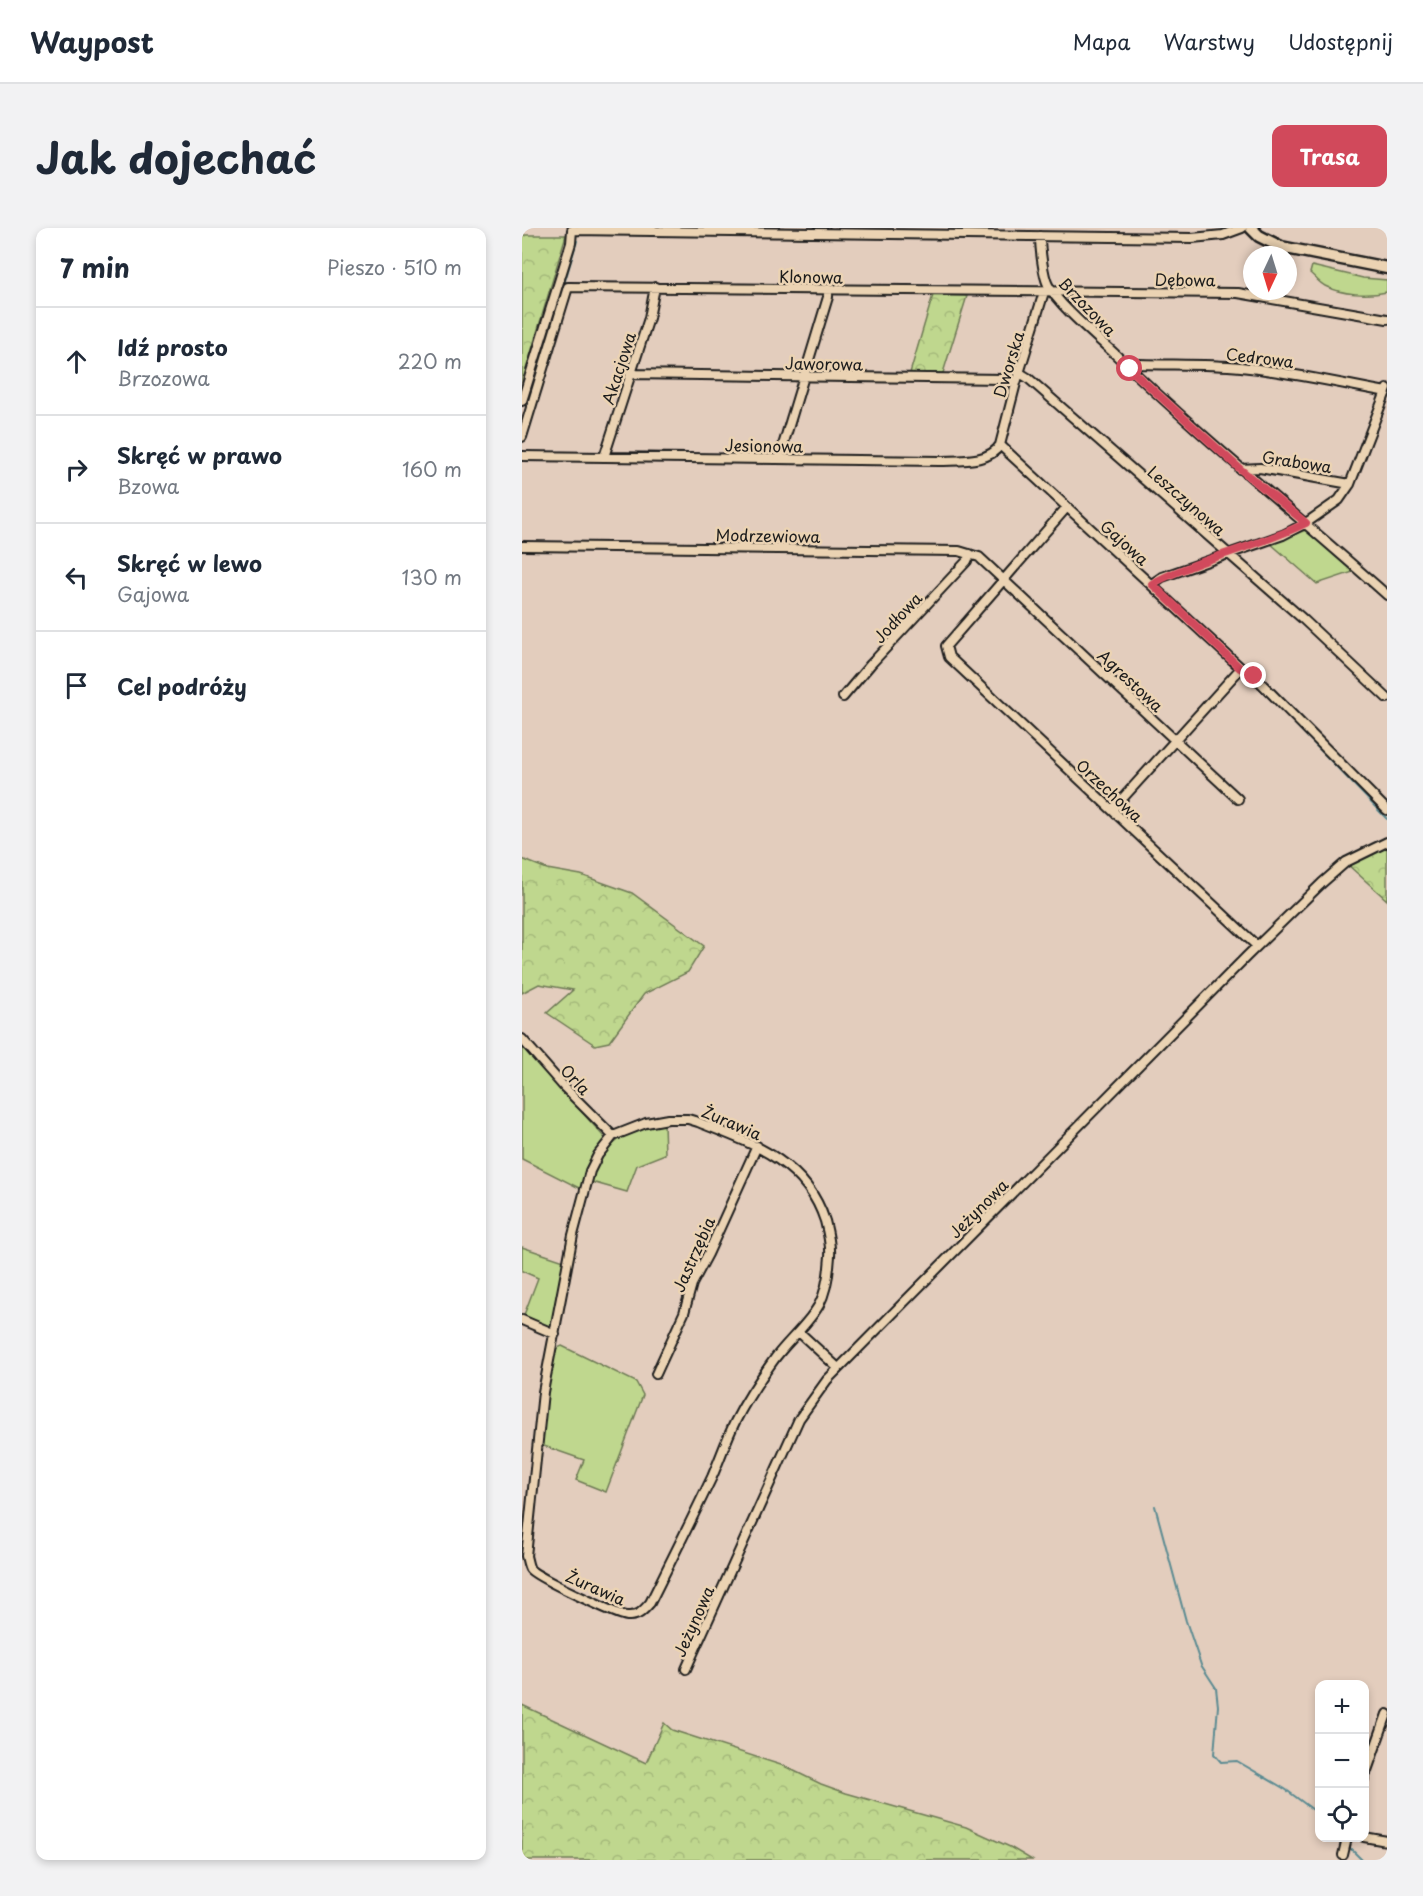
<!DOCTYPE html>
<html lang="pl">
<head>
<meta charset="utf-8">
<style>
  :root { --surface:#fff; --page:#f2f2f3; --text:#1f2937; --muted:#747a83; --line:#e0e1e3; --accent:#d1495b }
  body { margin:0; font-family:"Playpen Sans",sans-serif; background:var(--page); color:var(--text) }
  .controls { position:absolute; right:18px; bottom:18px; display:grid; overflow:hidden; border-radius:12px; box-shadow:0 3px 9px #0003 }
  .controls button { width:54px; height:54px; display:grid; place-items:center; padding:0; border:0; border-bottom:2px solid var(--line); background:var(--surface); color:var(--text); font:30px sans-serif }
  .compass { position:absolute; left:721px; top:18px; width:54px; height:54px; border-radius:50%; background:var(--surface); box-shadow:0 3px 9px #0003; rotate:184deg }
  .stop { position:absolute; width:18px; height:18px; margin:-14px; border:4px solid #d1495b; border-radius:50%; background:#fff }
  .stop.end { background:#d1495b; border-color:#fff; box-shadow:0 2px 6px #0008 }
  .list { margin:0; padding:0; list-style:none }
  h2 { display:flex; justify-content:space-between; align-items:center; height:78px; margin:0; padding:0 24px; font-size:26px }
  h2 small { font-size:20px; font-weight:400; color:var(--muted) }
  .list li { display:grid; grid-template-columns:39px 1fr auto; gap:18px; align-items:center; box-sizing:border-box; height:108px; padding:0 24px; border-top:2px solid var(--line) }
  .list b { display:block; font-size:22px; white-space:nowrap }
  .list p { margin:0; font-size:20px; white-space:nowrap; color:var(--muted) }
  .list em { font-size:20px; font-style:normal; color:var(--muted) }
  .icon { flex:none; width:33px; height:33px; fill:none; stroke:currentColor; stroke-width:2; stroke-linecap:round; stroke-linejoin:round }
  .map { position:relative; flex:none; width:865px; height:1632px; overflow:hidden; border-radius:12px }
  header { display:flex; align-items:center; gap:36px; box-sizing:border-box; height:84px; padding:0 30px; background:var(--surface); border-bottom:2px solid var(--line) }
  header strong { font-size:28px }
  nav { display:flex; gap:33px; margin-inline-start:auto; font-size:21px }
  .intro { display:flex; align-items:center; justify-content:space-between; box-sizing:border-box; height:144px; padding:0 36px }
  h1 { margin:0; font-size:42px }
  .button { padding:15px 27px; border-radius:12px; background:var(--accent); color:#fff; font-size:21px; font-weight:700 }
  main { display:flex; gap:36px; padding:0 36px }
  aside { flex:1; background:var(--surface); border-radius:12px; box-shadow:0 3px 9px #0003 }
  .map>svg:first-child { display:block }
</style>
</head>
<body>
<header>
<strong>Waypost</strong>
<nav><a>Mapa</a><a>Warstwy</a><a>Udostępnij</a></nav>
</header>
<div class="intro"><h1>Jak dojechać</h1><a class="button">Trasa</a></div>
<main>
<aside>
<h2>7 min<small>Pieszo · 510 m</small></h2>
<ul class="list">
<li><svg class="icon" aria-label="ahead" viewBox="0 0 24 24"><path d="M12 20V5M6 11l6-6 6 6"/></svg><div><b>Idź prosto</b><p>Brzozowa</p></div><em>220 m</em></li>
<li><svg class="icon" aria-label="right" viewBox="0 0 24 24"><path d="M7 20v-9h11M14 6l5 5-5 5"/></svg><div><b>Skręć w prawo</b><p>Bzowa</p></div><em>160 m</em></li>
<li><svg class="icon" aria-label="left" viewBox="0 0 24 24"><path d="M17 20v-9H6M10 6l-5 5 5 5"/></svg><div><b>Skręć w lewo</b><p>Gajowa</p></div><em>130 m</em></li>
<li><svg class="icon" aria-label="arrive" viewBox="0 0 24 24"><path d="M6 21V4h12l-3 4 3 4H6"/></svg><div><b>Cel podróży</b></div></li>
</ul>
</aside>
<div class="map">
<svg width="865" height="1632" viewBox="0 0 865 1632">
  <defs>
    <pattern id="forest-crowns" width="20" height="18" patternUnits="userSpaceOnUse" patternTransform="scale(1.5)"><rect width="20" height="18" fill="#bfd78e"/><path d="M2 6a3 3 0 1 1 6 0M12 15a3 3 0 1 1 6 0" fill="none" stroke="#a4b87a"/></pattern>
  </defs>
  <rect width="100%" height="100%" fill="#e3cdbd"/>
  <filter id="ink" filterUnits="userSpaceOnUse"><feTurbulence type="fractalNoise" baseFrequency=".0167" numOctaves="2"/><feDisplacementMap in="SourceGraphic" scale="12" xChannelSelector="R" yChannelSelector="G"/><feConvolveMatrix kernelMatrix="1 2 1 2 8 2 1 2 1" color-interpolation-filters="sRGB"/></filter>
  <g filter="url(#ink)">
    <!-- grass -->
    <path fill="#bfd78e" stroke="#6e7a55" stroke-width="1.5" d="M790,38L841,50L865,52V64C846,68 820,67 803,58C797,55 793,49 788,45Z
      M784,302L831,344L795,356L748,315Z
      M0,816L82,909V913L64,941L59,961L0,931Z
      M142,895L143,926L115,937L105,964L66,953C82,917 104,900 142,895Z
      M0,1019L42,1033L31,1097L26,1100L2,1087L16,1050L0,1043Z
      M40,1118L114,1154L121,1167L84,1264L54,1252L62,1232L19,1217L21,1185L33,1121Z"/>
    <!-- forest -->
    <path fill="url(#forest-crowns)" stroke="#6e7a55" stroke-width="1.5" d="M0,7H44L0,155Z
      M411,67L445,68L421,145H388Z
      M865,617V672L826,637Z
      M0,631L25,641L59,647L110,665L182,718L166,744L122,766L87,814L73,817L25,785L51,762L17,756L0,765Z
      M0,1477L124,1535L142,1495L150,1502L262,1538L299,1556L324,1565L444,1599L488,1619L510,1632H0Z"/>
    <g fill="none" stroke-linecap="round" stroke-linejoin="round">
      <!-- stream -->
      <path stroke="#5b8b92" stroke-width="2" d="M0,195L55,13
        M746,468L865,591
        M633,1278L664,1393L679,1437L694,1460L696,1478L692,1526L699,1534L715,1533L763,1561L798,1587
        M819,1610L820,1611
        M827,1619L840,1632"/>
      <defs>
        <path id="street" d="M518,8C518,20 521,47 526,57C536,77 575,109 593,126C680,210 774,286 865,367
          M608,141L618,136C652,137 685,136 719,139C768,144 816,155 864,164
          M498,145L506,150L781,391L865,470
          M108,146L482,151L494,155
          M0,173L49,15L50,2L670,10L701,7L720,0
          M0,209L46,59L716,65L865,91
          M478,217L719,440L732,448L865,582
          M0,228L418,233C438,232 467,235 478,217L494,155L522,64
          M82,229L127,90L133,59
          M258,231L259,224L306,69V61
          M718,241L738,240L828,256
          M545,279L424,418L427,429L735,718
          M0,318L437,323L457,329L716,571
          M630,356L640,349L761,307L784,295L817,272L828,256L865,161
          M321,469L349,436L445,333L448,326
          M590,582L719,440
          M0,811L43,860L91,908
          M146,891H166L176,894C229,915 284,933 303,993C306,1005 309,1016 308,1028C307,1045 305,1062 297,1077C285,1098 265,1113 251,1133C238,1151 223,1174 213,1194C204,1212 198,1231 190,1249C170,1291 149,1333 128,1375C121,1383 116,1389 105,1388C95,1387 12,1348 8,1341C6,1338 5,1331 4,1328L21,1164L51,1007L68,943L76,927L91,908L124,895Z
          M0,1092L33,1106
          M277,1104L316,1140
          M134,1146L162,1085L170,1056L186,1026L235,918
          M164,1441L277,1191L305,1152L725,728L800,655L824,634L865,614
          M842,1551L865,1486
          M842,1609L865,1613
          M821,1627L825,1610"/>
        <path id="secondary" d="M729,0L737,8L759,19L865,40"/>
      </defs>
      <!-- street casing -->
      <use href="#street" stroke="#1c1c1c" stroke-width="12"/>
      <!-- secondary casing -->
      <use href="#secondary" stroke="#1c1c1c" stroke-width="15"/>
      <!-- street -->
      <use href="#street" stroke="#ebd3b3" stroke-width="8"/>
      <!-- secondary -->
      <use href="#secondary" stroke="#ebd3b3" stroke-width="10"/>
    </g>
  </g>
  <g fill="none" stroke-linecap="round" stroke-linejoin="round" filter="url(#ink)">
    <!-- route -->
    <path stroke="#d1495b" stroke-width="8" d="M608,141L718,241L784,295C748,313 709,323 672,337C657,343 643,348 630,356L718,440L732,448"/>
  </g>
  <g text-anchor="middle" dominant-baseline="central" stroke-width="5" stroke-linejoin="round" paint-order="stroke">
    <!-- street labels -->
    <g font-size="16" fill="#1c1c1c" stroke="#ebd3b3">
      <text transform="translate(289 48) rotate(1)">Klonowa</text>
      <text transform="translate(663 51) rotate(1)">Dębowa</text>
      <text transform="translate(566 78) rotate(46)">Brzozowa</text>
      <text transform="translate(738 129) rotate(7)">Cedrowa</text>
      <text transform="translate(302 135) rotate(1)">Jaworowa</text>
      <text transform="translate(486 136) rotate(-73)">Dworska</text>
      <text transform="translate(96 140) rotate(-72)">Akacjowa</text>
      <text transform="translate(242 217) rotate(1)">Jesionowa</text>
      <text transform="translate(775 233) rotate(9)">Grabowa</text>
      <text transform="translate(665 272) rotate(41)">Leszczynowa</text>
      <text transform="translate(246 307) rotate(1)">Modrzewiowa</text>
      <text transform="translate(603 314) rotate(42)">Gajowa</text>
      <text transform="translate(375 389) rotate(-47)">Jodłowa</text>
      <text transform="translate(609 452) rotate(43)">Agrestowa</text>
      <text transform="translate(588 562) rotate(43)">Orzechowa</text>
      <text transform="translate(54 851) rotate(47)">Orla</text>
      <text transform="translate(210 894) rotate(23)">Żurawia</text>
      <text transform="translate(456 980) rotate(-45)">Jeżynowa</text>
      <text transform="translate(171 1026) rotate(-66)">Jastrzębia</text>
      <text transform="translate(74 1359) rotate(24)">Żurawia</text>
      <text transform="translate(171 1393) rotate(-66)">Jeżynowa</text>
    </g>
  </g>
</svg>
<div class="controls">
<button>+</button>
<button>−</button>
<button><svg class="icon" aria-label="locate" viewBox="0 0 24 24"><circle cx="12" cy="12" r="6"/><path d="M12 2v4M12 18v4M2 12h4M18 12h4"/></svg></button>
</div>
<svg class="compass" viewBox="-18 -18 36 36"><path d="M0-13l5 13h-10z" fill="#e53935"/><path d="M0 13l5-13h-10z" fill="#747a83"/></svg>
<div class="stop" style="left:608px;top:141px"></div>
<div class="stop end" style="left:732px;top:448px"></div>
</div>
</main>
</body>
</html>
